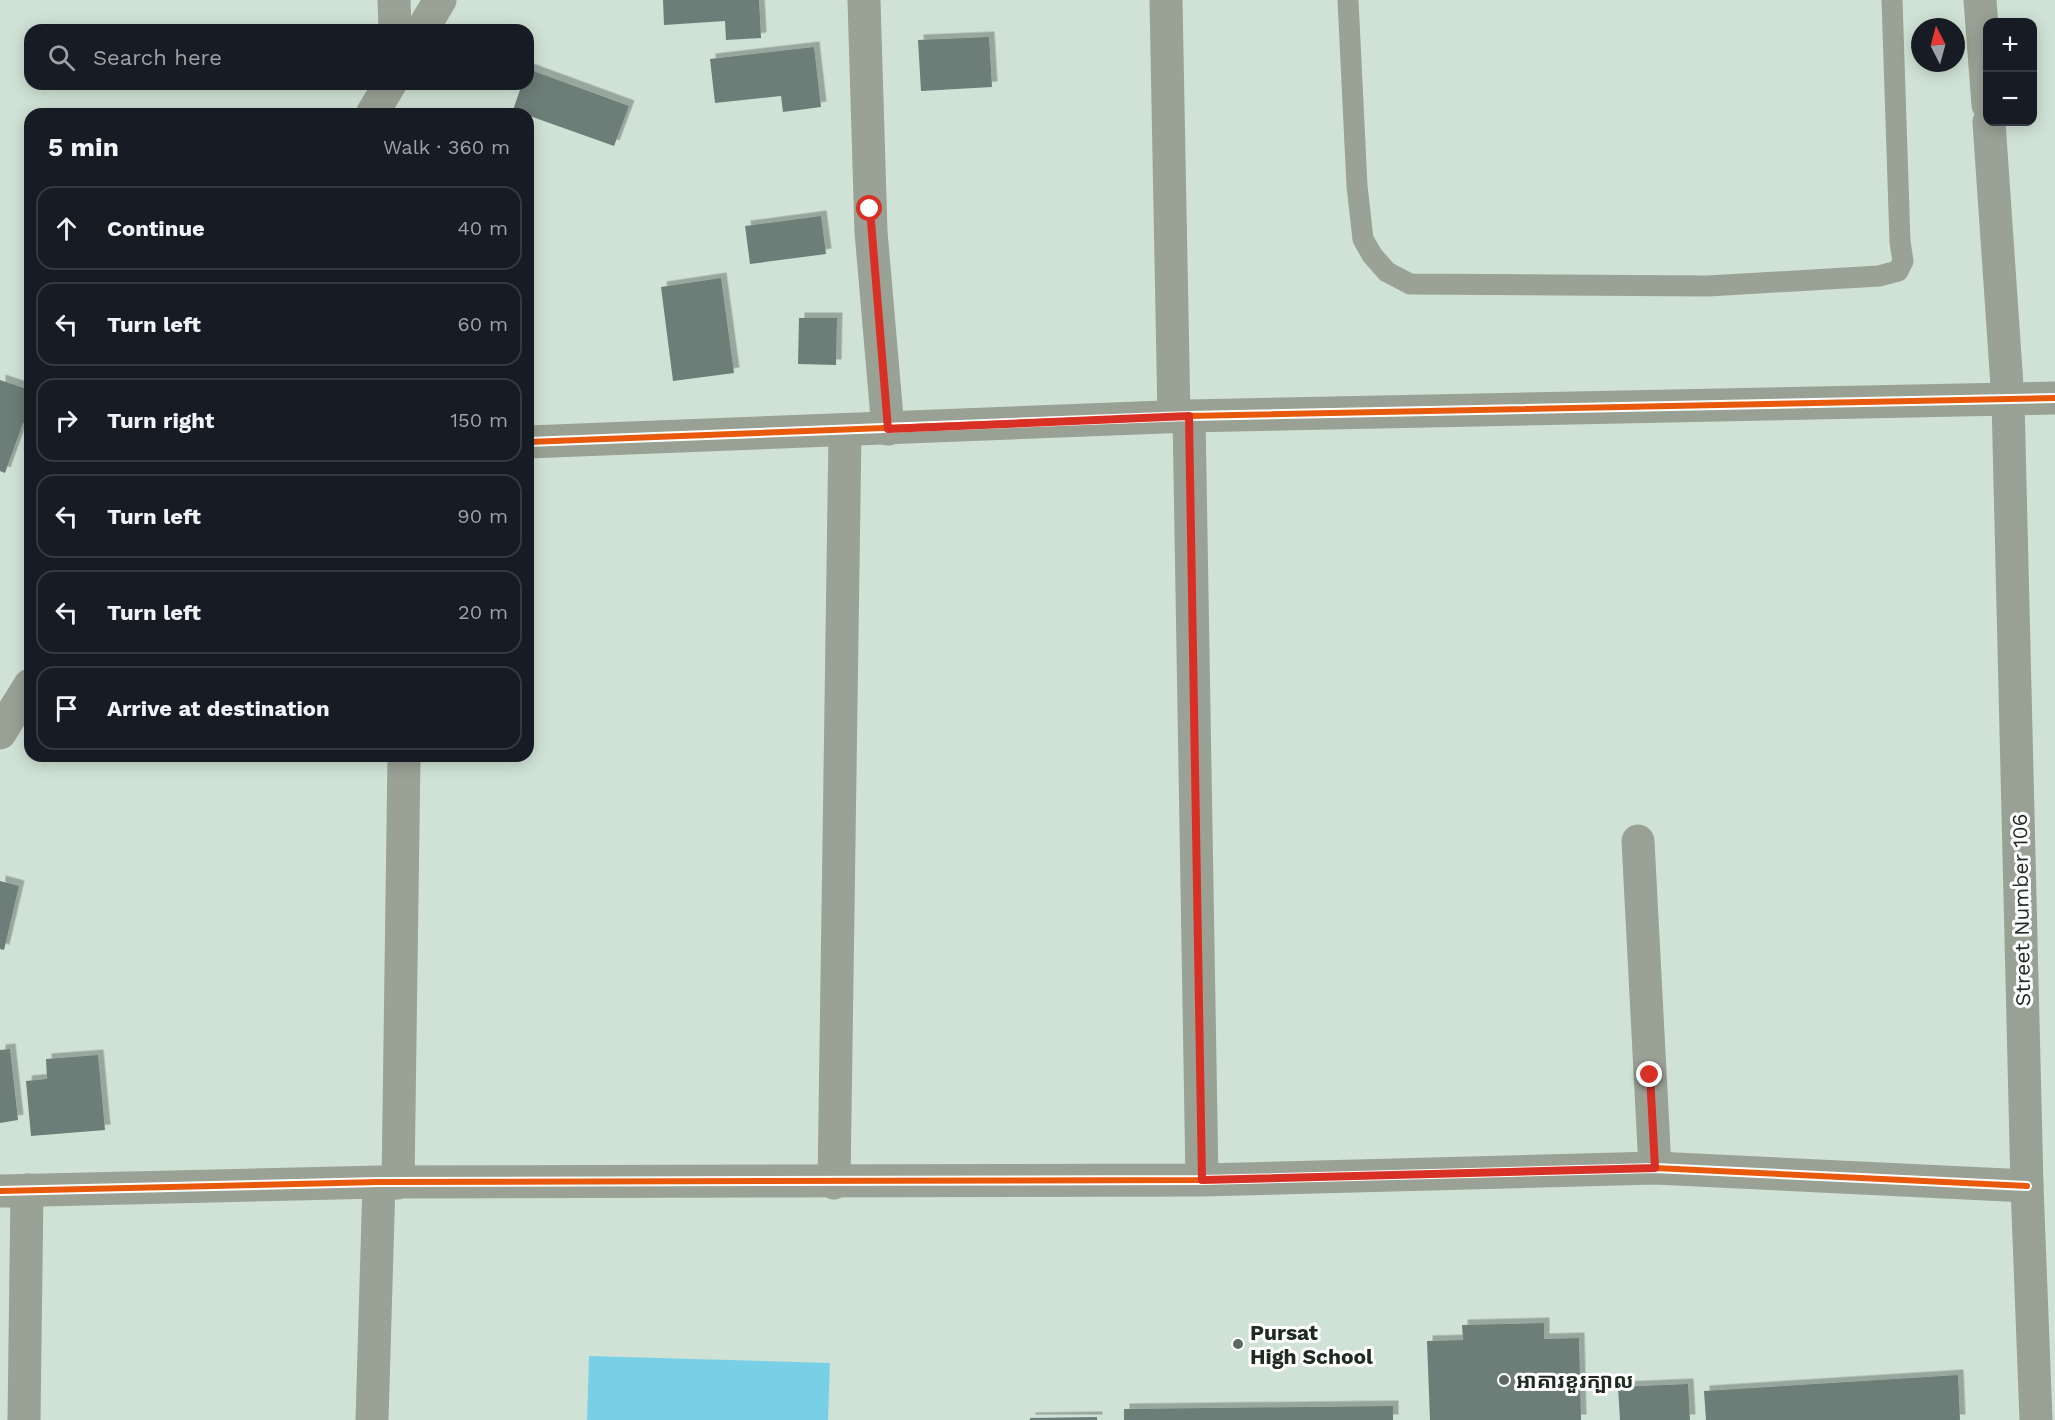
<!DOCTYPE html>
<html lang="en">
<head>
<meta charset="utf-8">
<style>
  :root { --surface:#171b24; --page:#242831; --text:#f1f3f6; --muted:#9ea1a6; --line:#363941 }
  body { margin:0; font-family:"Work Sans","Noto Sans Khmer",sans-serif; background:var(--page); color:var(--text) }
  .controls { position:absolute; right:18px; top:18px; display:grid; overflow:hidden; border-radius:12px; box-shadow:0 3px 15px #0003 }
  .controls button { width:54px; height:54px; display:grid; place-items:center; padding:0; border:0; border-bottom:2px solid var(--line); background:var(--surface); color:var(--text); font:30px sans-serif }
  .compass { position:absolute; left:1911px; top:18px; width:54px; height:54px; border-radius:50%; background:var(--surface); box-shadow:0 3px 15px #0003; rotate:354deg }
  .stop { position:absolute; width:18px; height:18px; margin:-14px; border:4px solid #d93025; border-radius:50%; background:#fff }
  .stop.end { background:#d93025; border-color:#fff; box-shadow:0 2px 6px #0008 }
  .list { margin:0; padding:0; list-style:none }
  h2 { display:flex; justify-content:space-between; align-items:center; height:78px; margin:0; padding:0 24px; font-size:26px }
  h2 small { font-size:20px; font-weight:400; color:var(--muted) }
  .list li { display:grid; grid-template-columns:39px 1fr auto; gap:18px; align-items:center; box-sizing:border-box; height:84px; margin:0 12px 12px; padding:0 12px; border:2px solid var(--line); border-radius:18px }
  .list b { display:block; font-size:22px; white-space:nowrap }
  .list em { font-size:20px; font-style:normal; color:var(--muted) }
  .icon { flex:none; width:33px; height:33px; fill:none; stroke:currentColor; stroke-width:2; stroke-linecap:round; stroke-linejoin:round }
  .map { position:relative; flex:none; width:2055px; height:1420px; overflow:hidden }
  .search { position:absolute; background:var(--surface); box-shadow:0 3px 15px #0003; left:24px; top:24px; width:510px; height:66px; display:flex; align-items:center; gap:15px; box-sizing:border-box; padding:0 21px; border-radius:18px; color:var(--muted); font-size:22px }
  .panel { position:absolute; background:var(--surface); box-shadow:0 3px 15px #0003; left:24px; top:108px; width:510px; height:654px; border-radius:18px }
  .map>svg:first-child { display:block }
</style>
</head>
<body>
<div class="map">
<svg width="2055" height="1420" viewBox="0 0 2055 1420">
  <defs>
    <filter id="shadow"><feDropShadow dx="5.5" dy="-5.5" stdDeviation="0" flood-color="#0004"/></filter>
  </defs>
  <rect width="100%" height="100%" fill="#d0e2d6"/>
  <!-- water -->
  <path fill="#78d0e6" d="M589,1356L830,1363L828,1420H587Z"/>
  <!-- building -->
  <path fill="#6d7d77" filter="url(#shadow)" d="M663,0H759L761,38L726,40L725,21L664,25Z
    M989,37L992,87L921,91L918,40Z
    M814,47L821,107L783,112L781,96L715,103L710,59Z
    M528,69L629,106L614,146L513,110L522,84H528Z
    M821,216L826,254L750,264L745,226Z
    M721,278L734,373L673,381L661,287Z
    M799,318H837L836,365L798,364Z
    M0,380L30,390V426L23,423L5,473L0,471Z
    M0,881L19,886L4,950L0,949Z
    M10,1049L18,1120L0,1123V1050Z
    M98,1055L105,1130L31,1136L26,1081L47,1079L46,1059Z
    M1544,1323V1339L1579,1338L1581,1420H1430L1427,1341L1463,1340L1462,1325Z
    M1958,1375L1960,1420H1706L1704,1391Z
    M1688,1384L1690,1420H1620L1618,1387Z
    M1393,1406V1420H1124V1409Z
    M1097,1417V1420H1030V1418Z"/>
  <g fill="none" stroke-linecap="round" stroke-linejoin="round">
    <!-- lane -->
    <path stroke="#9aa195" stroke-width="21" d="M1348,0L1357,186L1363,239L1372,255L1387,272L1410,284L1708,286L1879,276L1898,271L1903,261L1900,242L1892,0"/>
    <!-- street -->
    <path stroke="#9aa195" stroke-width="33" d="M394,0L395,30
      M864,0L871,232L888,429
      M1166,0L1174,417
      M1980,0L1988,105
      M422,30L440,0
      M372,114L390,84
      M1989,122L2008,400
      M1189,416L1202,1180
      M1638,841L1655,1168
      M398,1183L404,756
      M834,1183L845,431
      M0,1191L379,1182L1202,1180L1655,1168L2027,1186
      M24,1420L27,1190
      M372,1420L379,1182"/>
    <!-- secondary -->
    <path stroke="#98a193" stroke-width="33" d="M2008,400L2027,1186L2036,1420
      M528,442L1189,416L2055,398
      M0,733L30,685"/>
    <defs>
      <path id="cycleway" d="M528,442L1189,416L2055,398
        M0,1191L379,1182L1202,1180L1655,1168L2027,1186"/>
    </defs>
    <!-- cycleway casing -->
    <use href="#cycleway" stroke="#fff" stroke-width="10"/>
    <!-- cycleway -->
    <use href="#cycleway" stroke="#e8590c" stroke-width="6"/>
  </g>
  <g fill="none" stroke-linecap="round" stroke-linejoin="round">
    <!-- route -->
    <path stroke="#d93025" stroke-width="8" d="M870,209L888,429L1189,416L1202,1180L1655,1168L1650,1075"/>
  </g>
  <!-- markers -->
  <g fill="#5c6a61" stroke="#fff" stroke-width="2">
    <circle cx="1238" cy="1344" r="6"/>
    <circle cx="1504" cy="1380" r="6"/>
  </g>
  <g text-anchor="middle" dominant-baseline="central" stroke-width="6" stroke-linejoin="round" paint-order="stroke">
    <!-- street labels -->
    <g font-size="21" fill="#1e2a22" stroke="#fff">
      <text transform="translate(2021 910) rotate(-91)">Street Number 106</text>
    </g>
    <!-- poi labels -->
    <g font-size="21" font-weight="bold" fill="#1e2a22" stroke="#fff" text-anchor="start">
      <text x="1250" y="1332">Pursat<tspan x="1250" dy="24">High School</tspan></text>
      <text x="1516" y="1380">អាគារខួរក្បាល</text>
    </g>
  </g>
</svg>
<div class="controls">
<button>+</button>
<button>−</button>
</div>
<svg class="compass" viewBox="-18 -18 36 36"><path d="M0-13l5 13h-10z" fill="#e53935"/><path d="M0 13l5-13h-10z" fill="#9ea1a6"/></svg>
<div class="stop" style="left:870px;top:209px"></div>
<div class="stop end" style="left:1650px;top:1075px"></div>
<div class="search"><svg class="icon" aria-label="search" viewBox="0 0 24 24"><circle cx="10" cy="10" r="6"/><path d="M15 15l6 6"/></svg>Search here</div>
<section class="panel">
<h2>5 min<small>Walk · 360 m</small></h2>
<ul class="list">
<li><svg class="icon" aria-label="ahead" viewBox="0 0 24 24"><path d="M12 20V5M6 11l6-6 6 6"/></svg><div><b>Continue</b></div><em>40 m</em></li>
<li><svg class="icon" aria-label="left" viewBox="0 0 24 24"><path d="M17 20v-9H6M10 6l-5 5 5 5"/></svg><div><b>Turn left</b></div><em>60 m</em></li>
<li><svg class="icon" aria-label="right" viewBox="0 0 24 24"><path d="M7 20v-9h11M14 6l5 5-5 5"/></svg><div><b>Turn right</b></div><em>150 m</em></li>
<li><svg class="icon" aria-label="left" viewBox="0 0 24 24"><path d="M17 20v-9H6M10 6l-5 5 5 5"/></svg><div><b>Turn left</b></div><em>90 m</em></li>
<li><svg class="icon" aria-label="left" viewBox="0 0 24 24"><path d="M17 20v-9H6M10 6l-5 5 5 5"/></svg><div><b>Turn left</b></div><em>20 m</em></li>
<li><svg class="icon" aria-label="arrive" viewBox="0 0 24 24"><path d="M6 21V4h12l-3 4 3 4H6"/></svg><div><b>Arrive at destination</b></div></li>
</ul>
</section>
</div>
</body>
</html>
